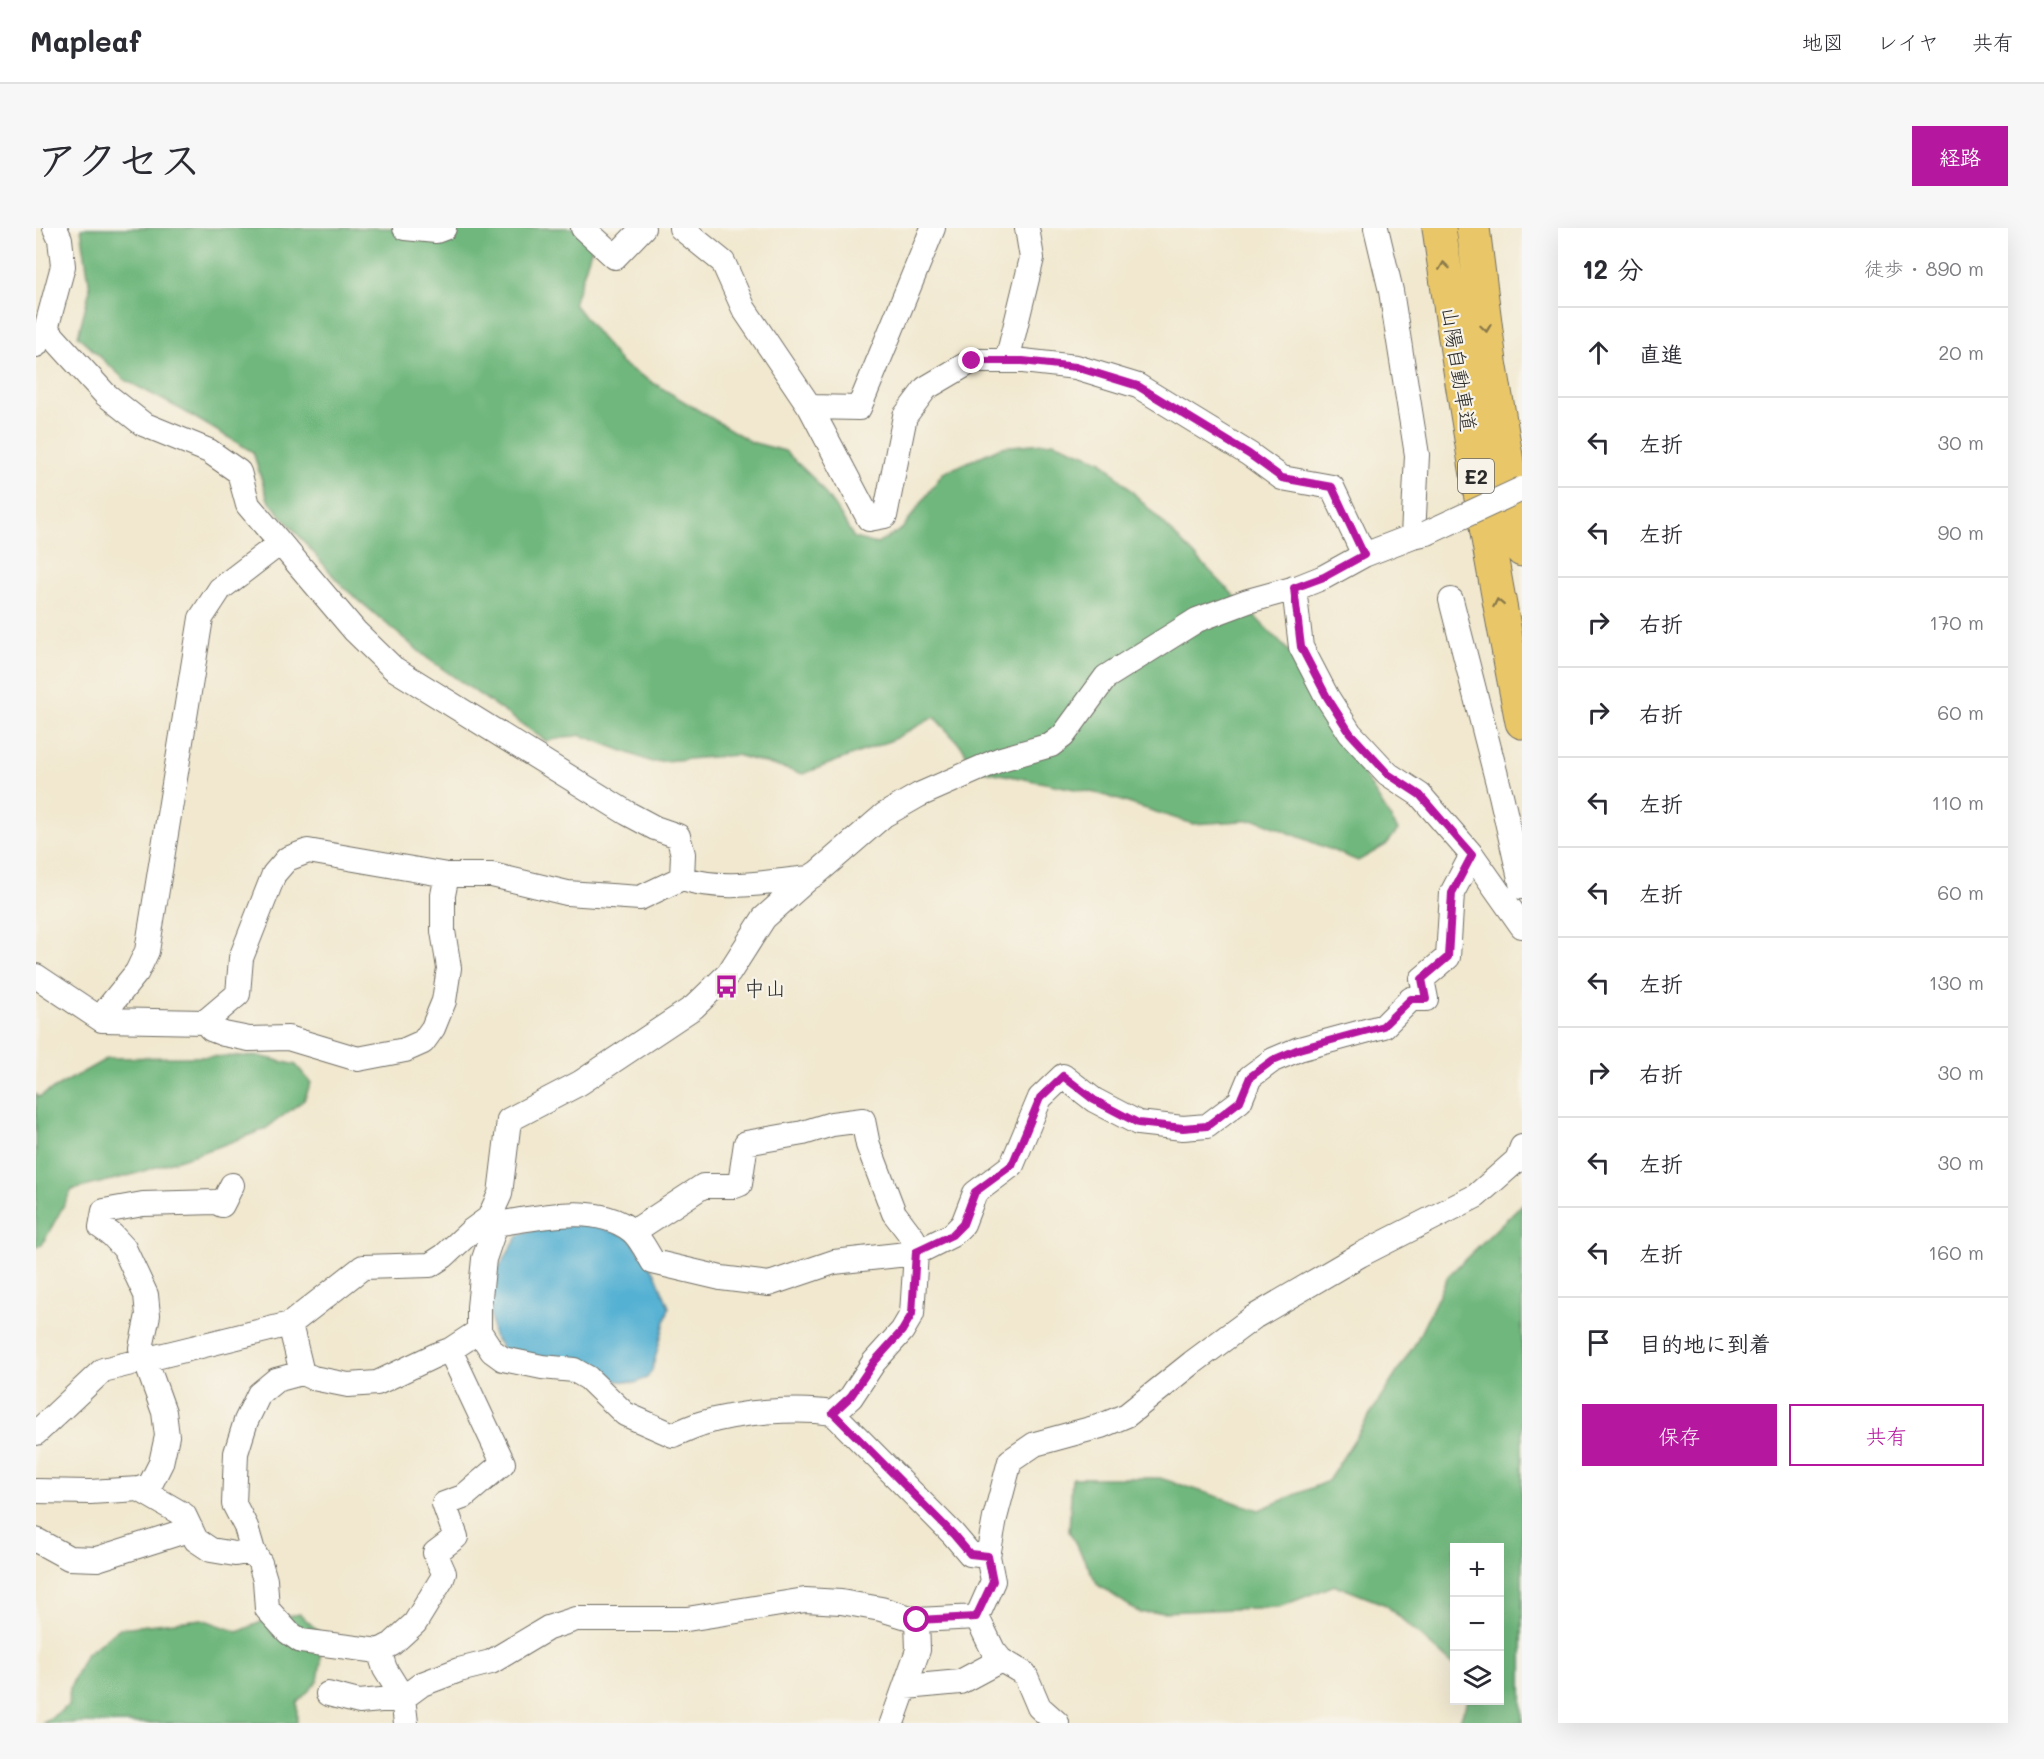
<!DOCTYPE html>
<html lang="ja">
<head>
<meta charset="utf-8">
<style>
  :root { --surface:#fff; --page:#f7f7f7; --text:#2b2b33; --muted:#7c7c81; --line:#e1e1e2; --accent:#b5179e }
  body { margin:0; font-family:Mali,"Klee One",sans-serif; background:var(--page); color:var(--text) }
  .controls { position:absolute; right:18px; bottom:18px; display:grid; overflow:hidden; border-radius:0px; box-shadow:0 6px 24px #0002 }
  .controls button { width:54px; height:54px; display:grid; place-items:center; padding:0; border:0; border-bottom:2px solid var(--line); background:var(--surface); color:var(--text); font:30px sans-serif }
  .stop { position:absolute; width:18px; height:18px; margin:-14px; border:4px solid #b5179e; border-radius:50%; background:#fff }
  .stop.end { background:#b5179e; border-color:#fff; box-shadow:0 2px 6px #0008 }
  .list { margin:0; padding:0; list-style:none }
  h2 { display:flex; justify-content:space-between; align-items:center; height:78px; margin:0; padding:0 24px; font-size:26px }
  h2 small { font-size:20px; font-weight:400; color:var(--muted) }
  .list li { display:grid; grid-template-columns:39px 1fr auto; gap:18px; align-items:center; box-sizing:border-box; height:90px; padding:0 24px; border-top:2px solid var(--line) }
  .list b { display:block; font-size:22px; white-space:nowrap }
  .list em { font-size:20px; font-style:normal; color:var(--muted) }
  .actions { display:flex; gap:12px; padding:18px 24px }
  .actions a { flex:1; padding:14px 0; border:2px solid var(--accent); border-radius:0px; text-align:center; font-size:21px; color:var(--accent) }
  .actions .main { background:var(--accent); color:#fff }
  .icon { flex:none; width:33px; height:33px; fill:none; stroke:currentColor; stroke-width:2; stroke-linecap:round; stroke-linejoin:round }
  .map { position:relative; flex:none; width:1486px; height:1495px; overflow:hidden; border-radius:0px }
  header { display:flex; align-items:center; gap:36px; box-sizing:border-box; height:84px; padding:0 30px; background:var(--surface); border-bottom:2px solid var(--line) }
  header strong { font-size:28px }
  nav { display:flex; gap:33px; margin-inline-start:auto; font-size:21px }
  .intro { display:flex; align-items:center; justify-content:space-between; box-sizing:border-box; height:144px; padding:0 36px }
  h1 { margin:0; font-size:42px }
  .button { padding:15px 27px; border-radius:0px; background:var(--accent); color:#fff; font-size:21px; font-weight:700 }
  main { display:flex; gap:36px; padding:0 36px }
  aside { flex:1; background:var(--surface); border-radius:0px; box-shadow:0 6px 24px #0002 }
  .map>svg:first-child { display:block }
</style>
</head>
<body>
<header>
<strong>Mapleaf</strong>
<nav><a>地図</a><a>レイヤ</a><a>共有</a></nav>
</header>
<div class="intro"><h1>アクセス</h1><a class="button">経路</a></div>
<main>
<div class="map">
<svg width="1486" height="1495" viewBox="0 0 1486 1495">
  <rect width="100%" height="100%" fill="#f7f3e8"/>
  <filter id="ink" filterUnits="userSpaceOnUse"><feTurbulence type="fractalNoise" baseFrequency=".0167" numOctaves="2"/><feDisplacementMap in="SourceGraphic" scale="12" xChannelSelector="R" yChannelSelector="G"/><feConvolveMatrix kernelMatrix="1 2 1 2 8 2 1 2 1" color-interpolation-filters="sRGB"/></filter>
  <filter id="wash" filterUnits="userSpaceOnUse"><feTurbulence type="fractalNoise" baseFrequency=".008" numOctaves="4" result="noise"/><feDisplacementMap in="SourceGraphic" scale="24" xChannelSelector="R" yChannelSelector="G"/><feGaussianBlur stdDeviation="1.35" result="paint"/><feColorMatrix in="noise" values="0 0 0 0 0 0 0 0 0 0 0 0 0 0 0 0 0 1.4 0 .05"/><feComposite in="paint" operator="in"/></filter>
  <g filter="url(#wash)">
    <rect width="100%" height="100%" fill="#f1e8cf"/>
    <!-- forest -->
    <path fill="#6fb77d" stroke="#4d7154" stroke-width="1.5" d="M45,0H562L538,76L586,136L715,214L749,223L779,252L802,283L818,310L841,316L866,301L907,245L965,219L1018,214L1066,233L1283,454L1315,526L1362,602L1350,617L1322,633L1222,592L1157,596L1064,566L938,541L927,520L898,489L856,512L767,546L700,527L616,534L545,507L510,513L391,430L307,359L232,272L217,224L146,182L89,152L42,108L54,61Z
      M223,828L260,837L275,855L268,872L229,901L179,920L95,947L36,962L6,1017L0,1019V866L3,869L72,830Z
      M1486,976V1495H1423L1431,1473L1464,1472V1320H1418V1438L1350,1377L1299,1357L1243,1379L1104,1385L1062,1357L1033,1303L1036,1250H1124L1223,1282L1292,1253L1379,1116L1412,1048Z
      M264,1386L283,1404L285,1434L282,1453L261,1475V1495H7L32,1478L34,1460L49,1427L84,1400L166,1391L202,1404L232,1391Z"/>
    <!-- water -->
    <path fill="#55b1d3" stroke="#406e7f" stroke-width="1.5" d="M540,992L593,1009L619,1045L633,1079L616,1142L611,1150L599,1155L560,1150L469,1123L457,1108L454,1076L462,1041L483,1007L513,996Z"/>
  </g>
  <g filter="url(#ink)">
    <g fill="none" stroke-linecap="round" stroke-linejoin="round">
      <defs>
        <path id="minor" d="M369,0L400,3L408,0
          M547,0L579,29L607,0
          M645,0L687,34L708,81L774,179L833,291L849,288L869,188L890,160L936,133H987L1040,139L1102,158L1213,226L1246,250L1296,259L1328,327
          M1340,0L1355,63L1381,227L1377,308
          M10,101L69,166L107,196L173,223L203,244L212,277L319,403L357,440L591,585L619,600L642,608L647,626L646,650
          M0,117L10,101L27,38L24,11L19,0
          M971,133L996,30L991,0
          M774,179L823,180L897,0
          M1258,360L1265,419L1291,469L1314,505L1352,546L1384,567L1436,627L1486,698
          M1415,372L1465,567L1486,659
          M0,748L66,792L169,794L202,766L205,730L238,646L251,631L272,623L411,647H456L531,665L604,670L646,650C687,664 730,654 773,650
          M66,792L72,780L101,744L111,723L165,390L184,361L244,315
          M169,794L175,801L188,806L213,811L252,810L322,831L369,822L387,814L397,800L408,773L413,740L407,703V667L411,647
          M453,990L460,996C501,990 561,974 596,1003C604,1010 611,1024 617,1034L685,1050L733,1056L798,1034L880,1025L916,1007L927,996L939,965L976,937L1004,870L1027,848L1058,872L1102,895L1147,900L1171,898L1204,873L1214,849L1237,832L1263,821L1348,798L1375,771H1390L1386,751L1412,729L1416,665L1436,627
          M460,996L448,1031L443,1079V1103L456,1123L467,1131L506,1139L538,1142L552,1150L589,1186L637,1207C647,1203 657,1198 667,1195C705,1184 759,1179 797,1185L917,1306L934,1326L952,1328
          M597,1004L667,958H699L704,956L710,915L767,905L796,896L827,892L832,917L858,985L877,1010L880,1025L876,1086L866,1103L838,1134L815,1169L797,1185
          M254,1096L266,1145
          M414,1122L467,1235L427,1269L408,1276L420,1309L399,1325L408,1345L406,1351L379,1395L356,1416L343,1423L265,1413L252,1404L231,1381L229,1352L224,1335L217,1323L210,1299L198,1276L200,1225L210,1193L223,1166L240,1152L266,1145L277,1150L312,1157L341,1155L400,1127L414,1122L443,1103
          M0,1205L67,1142L254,1096L327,1039L394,1037L408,1028L435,1003L453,990L464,966L473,892L544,855L658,779L693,745L728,690L773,650L781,645L848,587L883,567L965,531L1015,517L1027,508L1070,449L1161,392L1212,373L1263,359L1288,349L1328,327L1377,308L1391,305
          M103,1261L114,1257L125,1235L131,1208L128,1184L105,1120L112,1087L110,1067L88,1020L76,1007L65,999L68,983L107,976L180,974L186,977L196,957
          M0,1263L54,1264L103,1261L148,1287L160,1312L175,1322L199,1326L217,1323
          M0,1312L33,1330L61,1331L155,1301
          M343,1423L349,1441L367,1470L370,1495
          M870,1459L924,1454L965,1432
          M292,1466L323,1474L367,1470L386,1456L423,1442L455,1434L512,1400L540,1391H651L769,1372L805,1374L845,1381L881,1392L941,1389
          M856,1495L882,1422L881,1392
          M1021,1495L1003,1479L989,1446L965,1432L957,1422L941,1389L957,1353L952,1328L959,1290L974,1233L999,1216L1065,1198L1091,1187L1156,1135L1218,1089L1324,1027L1440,968L1481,932L1486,919"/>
        <path id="highway" d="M1403,0C1426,166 1454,330 1486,494
          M1437,0L1454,134L1486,322"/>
      </defs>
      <!-- minor casing -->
      <use href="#minor" stroke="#706d64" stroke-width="26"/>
      <!-- highway casing -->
      <use href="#highway" stroke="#706d64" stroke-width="35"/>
      <!-- minor -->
      <use href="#minor" stroke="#fff" stroke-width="24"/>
      <!-- highway -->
      <use href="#highway" stroke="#e9c769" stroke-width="33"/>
      <defs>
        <path id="minor-bridge" d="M1391,305L1486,261"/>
      </defs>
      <!-- minor-bridge casing -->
      <use href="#minor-bridge" stroke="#706d64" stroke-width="26" stroke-linecap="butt"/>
      <!-- minor-bridge -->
      <use href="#minor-bridge" stroke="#fff" stroke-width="24"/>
    </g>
    <!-- one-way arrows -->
    <defs><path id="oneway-chevron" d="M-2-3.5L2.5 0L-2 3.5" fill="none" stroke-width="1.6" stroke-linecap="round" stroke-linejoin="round" transform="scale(1.5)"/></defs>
    <g stroke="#8a794a">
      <use href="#oneway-chevron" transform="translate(1408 38) rotate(-98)"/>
      <use href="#oneway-chevron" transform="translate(1450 100) rotate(82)"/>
      <use href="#oneway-chevron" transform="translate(1462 375) rotate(-101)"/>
    </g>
  </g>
  <g fill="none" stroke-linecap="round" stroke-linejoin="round" filter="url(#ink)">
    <!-- route -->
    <path stroke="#b5179e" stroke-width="8" d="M881,1392L940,1389L957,1353L952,1328L934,1326L917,1306L797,1185L815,1168L838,1134L866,1103L876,1086L880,1024L916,1007L927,996L939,964L976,937L1004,870L1027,848L1058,872L1102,895L1147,900L1171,898L1204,873L1214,849L1237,832L1263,821L1347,798L1375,771H1390L1386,751L1412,729L1416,665L1436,627L1384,567L1352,546L1314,505L1291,469L1265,419L1258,360L1288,349L1328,327L1296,259L1246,250L1213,226L1102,158L1040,139L987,133H936"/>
  </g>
  <!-- icons -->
  <defs>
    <symbol id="bus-bare" viewBox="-9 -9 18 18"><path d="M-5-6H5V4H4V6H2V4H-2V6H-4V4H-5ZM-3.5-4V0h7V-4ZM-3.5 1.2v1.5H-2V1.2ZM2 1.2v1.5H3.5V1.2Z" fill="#b5179e" stroke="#f7f3e8" stroke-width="2.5" paint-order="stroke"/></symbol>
  </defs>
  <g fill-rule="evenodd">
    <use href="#bus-bare" x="674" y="742" width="33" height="33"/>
  </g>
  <g text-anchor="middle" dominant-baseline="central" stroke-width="4.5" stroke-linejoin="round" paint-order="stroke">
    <!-- shield labels -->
    <rect fill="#f7f3e8" stroke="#686764" stroke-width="1.5" x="1422" y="231" width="36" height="34" rx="4.5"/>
    <g font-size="20" font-weight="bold" fill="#2b2b2b">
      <text x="1440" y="248">E2</text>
    </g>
    <!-- street labels -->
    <g font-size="21" fill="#2b2b2b" stroke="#f7f3e8">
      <text transform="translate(1424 141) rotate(81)">山陽自動車道</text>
    </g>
    <!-- poi labels -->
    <g font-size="21" fill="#2b2b2b" stroke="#f7f3e8" text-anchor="start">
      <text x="708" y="759">中山</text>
    </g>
  </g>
</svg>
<div class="controls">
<button>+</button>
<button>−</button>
<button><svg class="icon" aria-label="layers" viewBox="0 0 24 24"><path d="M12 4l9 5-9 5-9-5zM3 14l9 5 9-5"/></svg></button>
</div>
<div class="stop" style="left:881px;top:1392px"></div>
<div class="stop end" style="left:936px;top:133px"></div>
</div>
<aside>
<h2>12 分<small>徒歩 · 890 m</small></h2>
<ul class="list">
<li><svg class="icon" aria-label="ahead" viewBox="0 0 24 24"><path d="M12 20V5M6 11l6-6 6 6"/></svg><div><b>直進</b></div><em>20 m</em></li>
<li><svg class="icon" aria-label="left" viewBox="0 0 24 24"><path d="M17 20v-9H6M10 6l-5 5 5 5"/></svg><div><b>左折</b></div><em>30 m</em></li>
<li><svg class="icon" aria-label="left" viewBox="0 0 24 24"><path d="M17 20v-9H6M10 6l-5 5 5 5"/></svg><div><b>左折</b></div><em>90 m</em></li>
<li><svg class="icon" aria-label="right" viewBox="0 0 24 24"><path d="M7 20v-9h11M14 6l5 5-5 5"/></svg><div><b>右折</b></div><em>170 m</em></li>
<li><svg class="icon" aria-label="right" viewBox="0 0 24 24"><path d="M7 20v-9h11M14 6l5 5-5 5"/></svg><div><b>右折</b></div><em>60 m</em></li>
<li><svg class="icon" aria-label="left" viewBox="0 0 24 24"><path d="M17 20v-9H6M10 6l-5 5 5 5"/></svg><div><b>左折</b></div><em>110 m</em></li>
<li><svg class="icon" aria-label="left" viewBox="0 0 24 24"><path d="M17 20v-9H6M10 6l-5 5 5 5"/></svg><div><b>左折</b></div><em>60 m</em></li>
<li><svg class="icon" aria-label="left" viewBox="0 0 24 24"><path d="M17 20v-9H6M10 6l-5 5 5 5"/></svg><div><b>左折</b></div><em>130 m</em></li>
<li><svg class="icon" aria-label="right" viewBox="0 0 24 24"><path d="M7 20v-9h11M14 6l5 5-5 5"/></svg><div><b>右折</b></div><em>30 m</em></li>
<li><svg class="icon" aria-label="left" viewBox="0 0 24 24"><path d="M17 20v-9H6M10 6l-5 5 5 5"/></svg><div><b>左折</b></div><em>30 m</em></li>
<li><svg class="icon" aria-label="left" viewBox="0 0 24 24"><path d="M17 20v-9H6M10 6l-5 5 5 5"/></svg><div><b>左折</b></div><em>160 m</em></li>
<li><svg class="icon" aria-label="arrive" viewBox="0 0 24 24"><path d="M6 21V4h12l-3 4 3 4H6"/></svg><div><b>目的地に到着</b></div></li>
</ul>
<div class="actions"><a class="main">保存</a><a>共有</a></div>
</aside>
</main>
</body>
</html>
